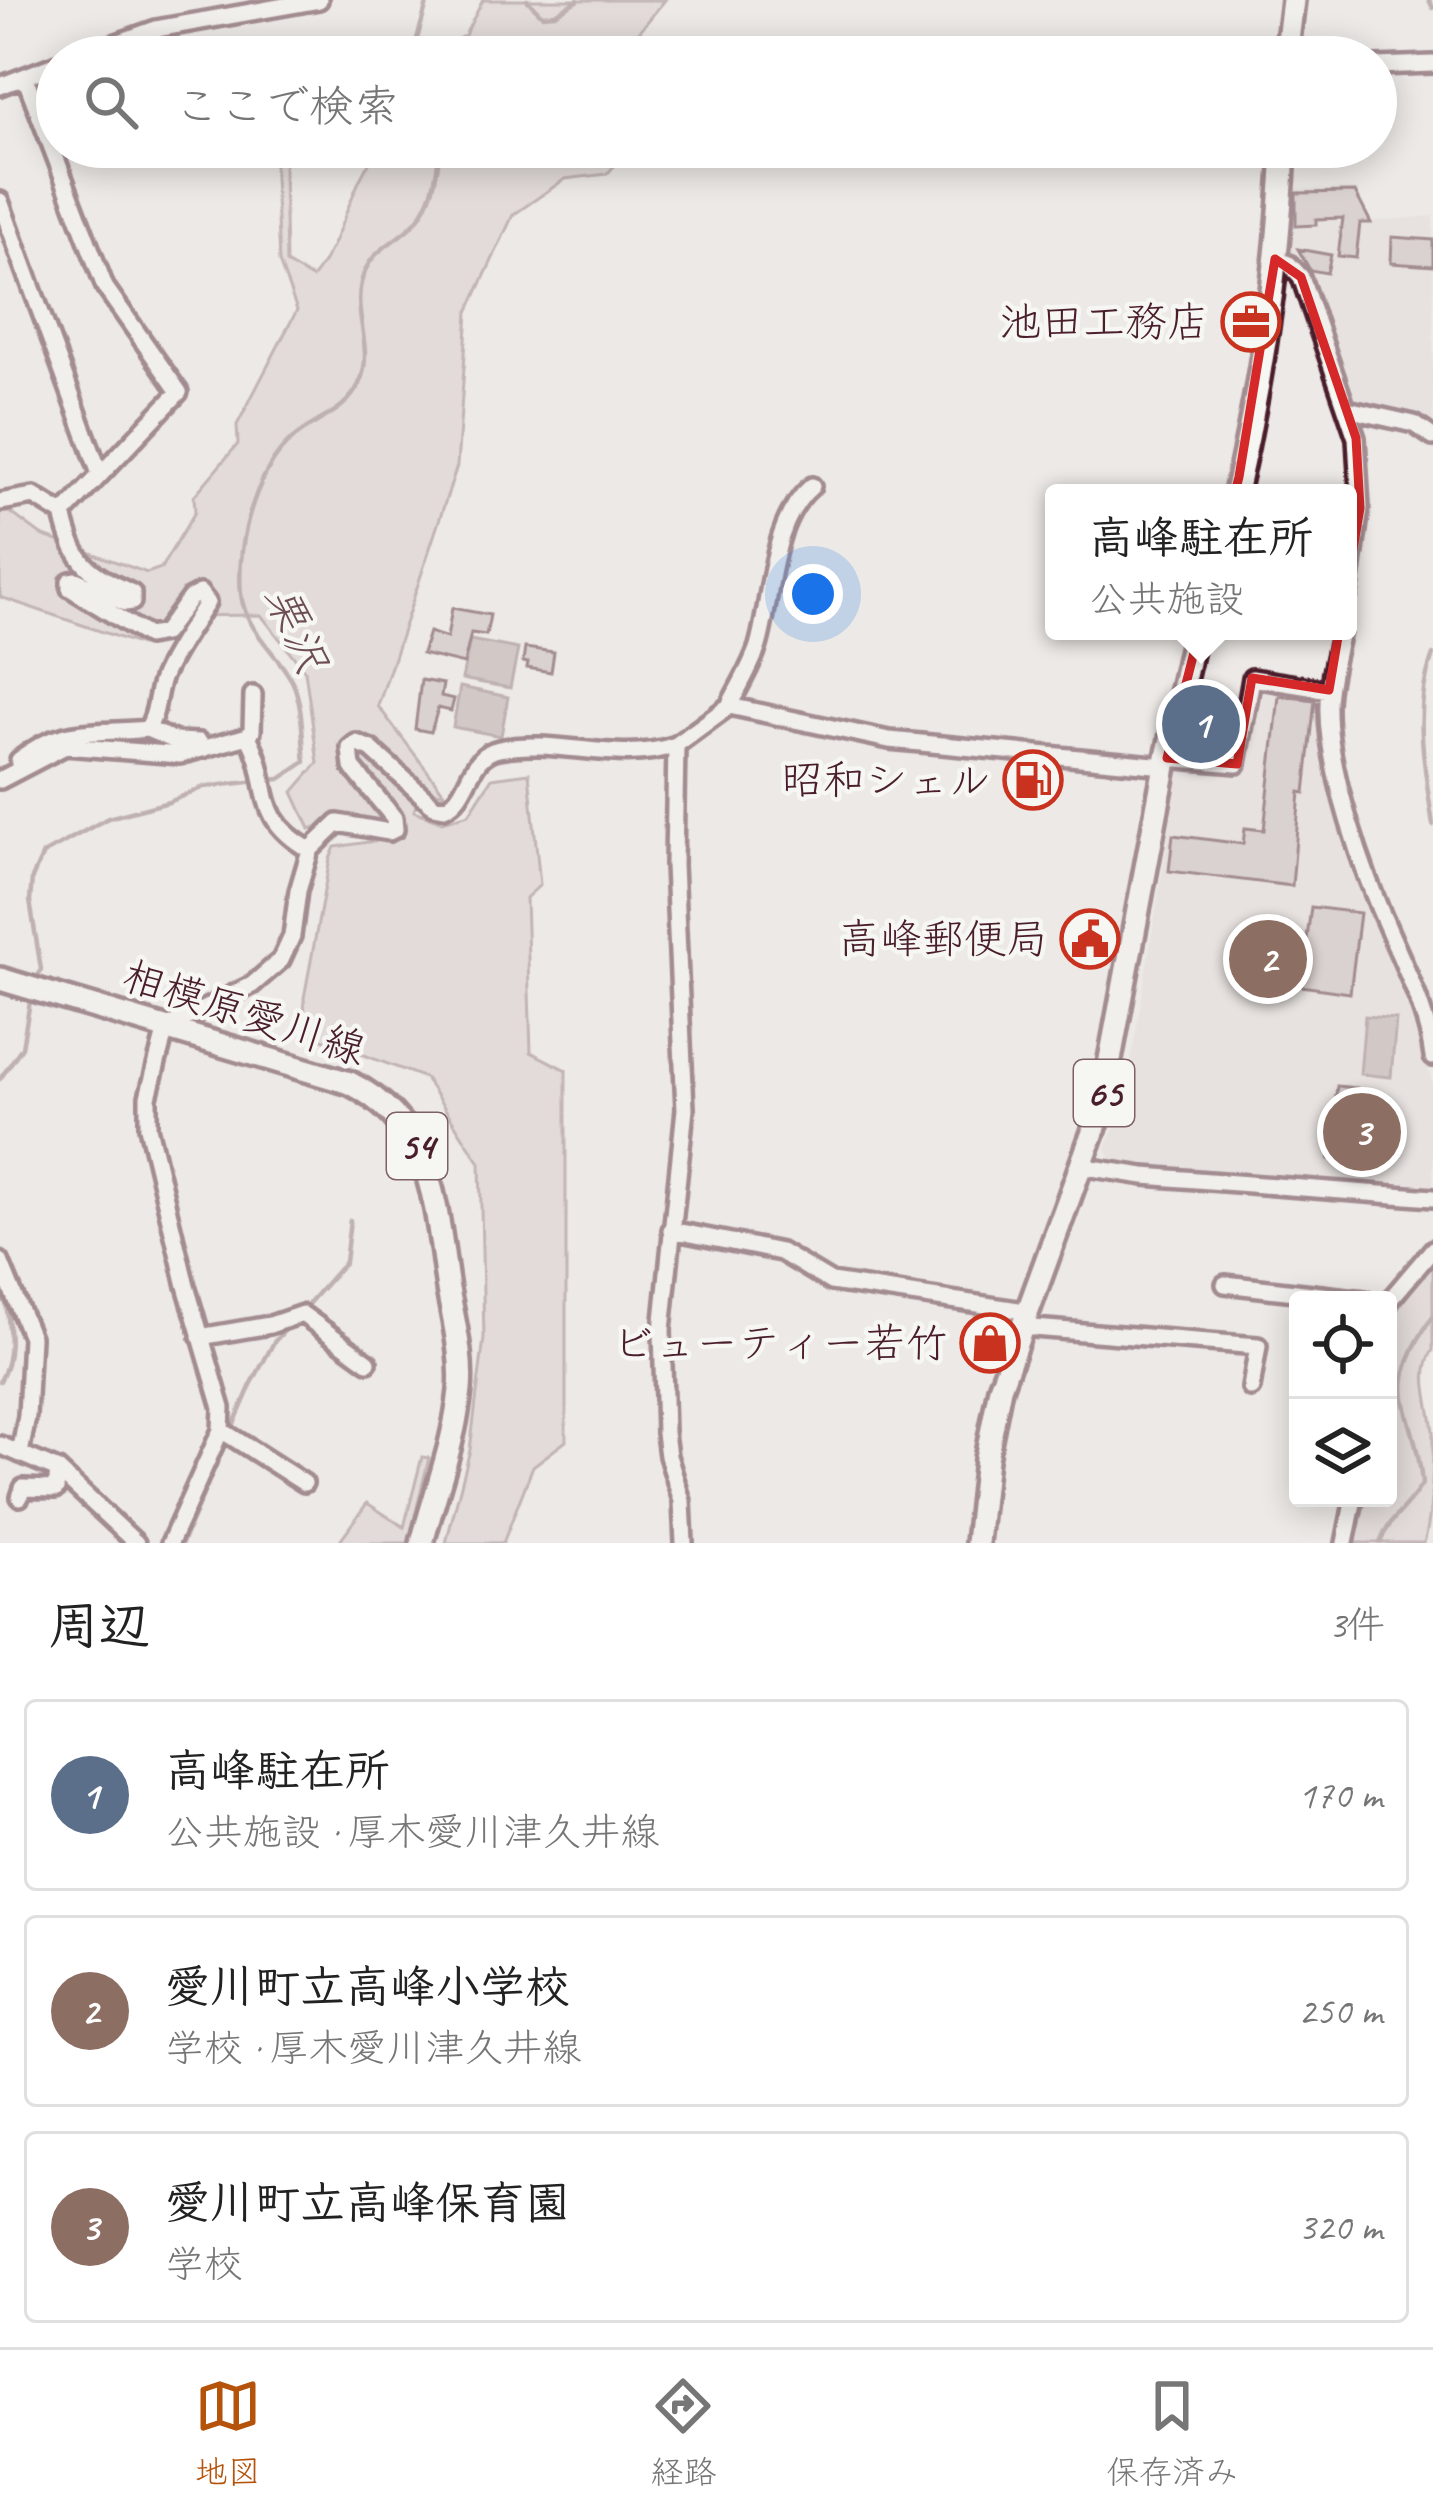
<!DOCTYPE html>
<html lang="ja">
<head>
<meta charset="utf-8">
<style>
  :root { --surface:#fff; --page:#f2f2f2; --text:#222; --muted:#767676; --line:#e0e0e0; --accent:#b45309 }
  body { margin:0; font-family:Caveat,"Klee One",sans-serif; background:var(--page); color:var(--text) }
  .controls { position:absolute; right:36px; bottom:36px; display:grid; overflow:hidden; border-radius:12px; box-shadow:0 6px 30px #0003 }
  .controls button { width:108px; height:108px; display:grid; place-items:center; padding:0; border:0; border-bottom:3px solid var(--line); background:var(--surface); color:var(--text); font:60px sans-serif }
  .you { position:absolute; left:813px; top:594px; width:42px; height:42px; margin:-30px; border:9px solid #fff; border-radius:50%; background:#1a73e8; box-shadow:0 0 0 18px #1a73e833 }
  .badge { display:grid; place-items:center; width:78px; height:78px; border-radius:50%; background:var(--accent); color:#fff; font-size:39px; font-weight:700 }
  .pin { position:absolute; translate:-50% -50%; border:6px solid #fff; box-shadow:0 3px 12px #0006 }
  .popup { position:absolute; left:1045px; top:484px; width:312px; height:156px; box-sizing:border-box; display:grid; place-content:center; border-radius:12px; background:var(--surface); filter:drop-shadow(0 3px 9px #0005); font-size:39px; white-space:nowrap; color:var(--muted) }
  .popup b { font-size:45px; color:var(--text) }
  .popup::after { content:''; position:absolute; left:50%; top:100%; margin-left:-24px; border:24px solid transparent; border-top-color:var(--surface) }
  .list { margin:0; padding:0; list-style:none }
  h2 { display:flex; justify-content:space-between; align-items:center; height:156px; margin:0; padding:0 48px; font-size:51px }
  h2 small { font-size:39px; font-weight:400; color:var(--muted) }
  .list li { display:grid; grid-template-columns:78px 1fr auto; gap:36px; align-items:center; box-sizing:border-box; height:192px; margin:0 24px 24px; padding:0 24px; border:3px solid var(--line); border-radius:12px }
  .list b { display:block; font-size:45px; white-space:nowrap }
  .list p { margin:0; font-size:39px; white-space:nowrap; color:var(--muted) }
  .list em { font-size:39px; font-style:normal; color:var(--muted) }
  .icon { flex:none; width:66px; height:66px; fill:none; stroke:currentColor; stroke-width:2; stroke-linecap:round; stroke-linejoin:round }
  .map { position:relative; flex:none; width:1433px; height:1543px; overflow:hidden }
  .search { position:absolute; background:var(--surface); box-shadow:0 6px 30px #0003; left:36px; right:36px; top:36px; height:132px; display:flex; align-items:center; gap:30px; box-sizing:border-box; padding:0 42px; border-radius:66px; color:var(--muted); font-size:45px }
  .sheet { height:804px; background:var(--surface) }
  nav { display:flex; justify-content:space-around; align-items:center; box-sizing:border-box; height:168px; border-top:3px solid var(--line); background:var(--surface); font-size:33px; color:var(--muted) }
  nav a { display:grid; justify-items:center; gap:6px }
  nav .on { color:var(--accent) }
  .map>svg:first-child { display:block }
</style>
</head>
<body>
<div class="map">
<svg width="1433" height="1543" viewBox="0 0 1433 1543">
  <rect width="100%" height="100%" fill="#ece9e6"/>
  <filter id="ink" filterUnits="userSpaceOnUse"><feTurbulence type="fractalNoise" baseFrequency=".00833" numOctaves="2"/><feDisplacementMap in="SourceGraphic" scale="24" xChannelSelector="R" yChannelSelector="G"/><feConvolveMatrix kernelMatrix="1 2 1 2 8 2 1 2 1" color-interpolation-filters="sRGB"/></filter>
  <g filter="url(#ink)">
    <!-- built -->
    <path fill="#e0dad8" d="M1293,188L1358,189L1359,199L1372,221L1433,216V432L1350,405L1314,302L1310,278L1303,261L1289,250Z
      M1261,684L1316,692L1319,700V729L1327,770L1357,875L1403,989L1433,1085V1189L1125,1163L1110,1158L1106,1147L1121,1111L1129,1074L1180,763L1242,772L1255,689Z"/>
    <!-- green -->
    <path fill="#d4cbca" stroke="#8f757a" stroke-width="3" d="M483,0H665L638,33L645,57H426L465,35Z
      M278,147H293L284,167L286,263L312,278C345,239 348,184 381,147H631L607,174L565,179L513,215L468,312L457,466L378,706L445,794L421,788L414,811L442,822L469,814L492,778L529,773L540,885L526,898L531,1052L566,1070V1441L533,1466L503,1543H446L470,1450L484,1338L480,1163L425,1078L306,1033L304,998L330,859L335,847L375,841L373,823L333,822L310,829L293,792L318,763L305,671L261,615L183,616L141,645L0,597V513L10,512L41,535L147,573L161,568L195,512L194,496L238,444L237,425L297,310L279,262L274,155Z
      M1433,1260V1350C1417,1374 1431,1405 1433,1432C1433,1466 1433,1512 1424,1543H1355L1366,1498H1388V1323Z
      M422,1457L429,1458L411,1532L437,1543H338L367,1503L404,1527Z"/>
    <!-- water -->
    <path fill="#b1a2a3" stroke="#886e73" stroke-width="3" d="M470,640L518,649L510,688L462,679Z
      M460,687L508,697L501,736L453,727Z
      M1365,1016L1396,1019L1391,1077L1360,1074Z"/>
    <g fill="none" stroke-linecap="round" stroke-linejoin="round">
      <!-- stream -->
      <path stroke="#886e73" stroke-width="4.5" d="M527,0L542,15L555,14L578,0
        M1429,0L1433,8
        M417,57L415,46L428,0
        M1433,655C1412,710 1425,769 1433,825
        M270,780L280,779L305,762C302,738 303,703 292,681C276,651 245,630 241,594C236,540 257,460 304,430C325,416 348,408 359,384C375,351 353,316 361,283C368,253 386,248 407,230C432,210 437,176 440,147
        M37,980L41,969L30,901L32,878L43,854L108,818L169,802L204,787L258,781
        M0,1079L22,1047L31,996
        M0,1298L6,1303C10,1331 14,1356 0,1381
        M302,1311L345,1262L350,1220
        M182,1543L251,1385L274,1342L291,1324
        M1380,1543C1389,1518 1409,1507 1422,1484C1416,1404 1377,1397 1433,1316"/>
    </g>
    <!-- building -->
    <path fill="#c4b7b7" stroke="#4a1f2b" stroke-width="3" d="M1355,192L1371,223H1360L1356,258L1338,256L1343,218L1316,219V225L1296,226V193Z
      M1392,237L1433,240V266L1391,263Z
      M1298,249L1331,255L1327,273L1310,270Z
      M452,608L490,615L486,635L471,633L464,664L422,654L429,632L447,638Z
      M525,648L554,652L551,672L527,668L528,663L523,662Z
      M421,680L443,684L441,696L454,699L451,711L438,708L431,732L415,729Z
      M1279,696L1315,700L1305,793L1300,792L1292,886L1169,871L1173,835L1243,844L1245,828L1264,830Z
      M1194,705L1207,707L1206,713L1211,714L1208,732L1191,729Z
      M1311,907L1360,913L1350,993L1301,986Z
      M1337,1086L1357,1088L1356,1095L1367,1097L1366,1101L1389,1104L1387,1121L1378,1120L1371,1164L1329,1159Z"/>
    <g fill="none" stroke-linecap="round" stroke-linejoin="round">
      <defs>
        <path id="minor" d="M77,57L156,29L319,0
          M1376,66L1433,64
          M0,86L57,64
          M0,201L100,474
          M1275,259L1289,264L1301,277L1356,438L1360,508L1348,594
          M1347,409L1414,424L1433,437
          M0,502L34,496L63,514
          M1341,631C1336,655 1329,679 1328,704C1326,768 1364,876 1391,935C1408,974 1428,1015 1433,1057
          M729,706C739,686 751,667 758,646C773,595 769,523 812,486
          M147,729L176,741L199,742L203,749
          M1167,758L1237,764L1252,678L1329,690
          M19,767V760C63,724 96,735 147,729C159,712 155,690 165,672C176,648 193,625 207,602L200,593L190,598L164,633L148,636L70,588V581L76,580L125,603L132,602V593C87,572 75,564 63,514L179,392L105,287L25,77
          M0,780L65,746L180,755L248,736L252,731L253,695
          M310,850L338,823L389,832L395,829L394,818L352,767L350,748L356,743L371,749L434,806L444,808C471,797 466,756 499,749C558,737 617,765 676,745
          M1079,1166L1144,1176L1433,1198
          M671,1230L781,1252L831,1282L1025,1311
          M0,1261L31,1337L27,1416L20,1454
          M1225,1284L1365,1300
          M1388,1302L1433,1249
          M1021,1327L1258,1346L1251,1388
          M200,1337L270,1325L302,1314L368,1362
          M221,1430L304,1483
          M0,1445L58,1470L136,1543
          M20,1497L23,1488L56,1489L58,1470
          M170,1543L221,1430L222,1408L186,1286L148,1127V1097L166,1028L252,985L281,960L292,936L298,891L310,850C249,815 275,785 248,736
          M684,1543L682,1501L668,1456L665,1433L662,1330L685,1109L674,865L676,745L729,706L889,740L1165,766
          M1345,1543L1354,1498"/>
        <path id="major" d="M1286,57L1293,0
          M1236,493C1262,381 1279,262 1284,147
          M0,979L350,1083C435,1126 435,1206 448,1289C454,1322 463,1357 460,1390C455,1441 435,1493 422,1543
          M977,1543L986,1459L1000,1388L1100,1113L1165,766L1195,631"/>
      </defs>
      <!-- minor casing -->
      <use href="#minor" stroke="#4a1f2b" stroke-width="24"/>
      <!-- major casing -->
      <use href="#major" stroke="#4a1f2b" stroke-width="30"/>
      <!-- minor -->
      <use href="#minor" stroke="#f6f6f2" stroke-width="15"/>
      <!-- major -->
      <use href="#major" stroke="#f6f6f2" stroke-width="21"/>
    </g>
  </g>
  <!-- marked area -->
  <path d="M0 0H1433V1543H0ZM1275,259L1301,277L1356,438L1360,508L1329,690L1252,678L1237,764L1167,758L1239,477Z" fill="#ece9e6" fill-opacity=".55" fill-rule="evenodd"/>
  <path fill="none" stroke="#d62828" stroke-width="9" stroke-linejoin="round" d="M1275,259L1301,277L1356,438L1360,508L1329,690L1252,678L1237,764L1167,758L1239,477Z"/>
  <!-- icons -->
  <defs>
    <symbol id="office-ring" viewBox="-11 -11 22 22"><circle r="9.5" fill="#f6f6f2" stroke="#c8321e" stroke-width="1.5"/><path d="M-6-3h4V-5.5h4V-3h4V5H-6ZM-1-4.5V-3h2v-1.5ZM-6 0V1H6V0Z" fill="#c8321e"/></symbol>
    <symbol id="fuel-ring" viewBox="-11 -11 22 22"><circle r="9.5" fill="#f6f6f2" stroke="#c8321e" stroke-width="1.5"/><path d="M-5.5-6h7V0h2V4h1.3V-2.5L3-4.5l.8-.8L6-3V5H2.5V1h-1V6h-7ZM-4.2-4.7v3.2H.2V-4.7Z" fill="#c8321e"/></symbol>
    <symbol id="civic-ring" viewBox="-11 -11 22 22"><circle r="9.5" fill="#f6f6f2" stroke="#c8321e" stroke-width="1.5"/><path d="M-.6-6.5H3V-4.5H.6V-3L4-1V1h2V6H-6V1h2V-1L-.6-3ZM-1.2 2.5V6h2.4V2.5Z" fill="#c8321e"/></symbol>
    <symbol id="shop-ring" viewBox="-11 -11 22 22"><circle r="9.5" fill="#f6f6f2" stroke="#c8321e" stroke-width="1.5"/><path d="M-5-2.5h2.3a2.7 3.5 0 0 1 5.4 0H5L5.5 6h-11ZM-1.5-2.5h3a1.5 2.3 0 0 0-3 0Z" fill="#c8321e"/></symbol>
  </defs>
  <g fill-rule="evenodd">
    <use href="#office-ring" x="1218" y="289" width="66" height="66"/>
    <use href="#fuel-ring" x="1000" y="747" width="66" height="66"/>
    <use href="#civic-ring" x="1057" y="906" width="66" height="66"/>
    <use href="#shop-ring" x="957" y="1310" width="66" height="66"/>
  </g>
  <g text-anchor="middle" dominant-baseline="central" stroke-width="9" stroke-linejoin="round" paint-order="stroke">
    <!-- shield labels -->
    <g fill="#f6f6f2" stroke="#7e6067" stroke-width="3">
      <rect x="1074" y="1060" width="60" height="66" rx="9"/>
      <rect x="387" y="1113" width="60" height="66" rx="9"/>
    </g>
    <g font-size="39" font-weight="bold" fill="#4a1f2b">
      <text x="1104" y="1093">65</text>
      <text x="417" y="1146">54</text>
    </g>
    <!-- poi labels -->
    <g font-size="42" fill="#4a1f2b" stroke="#f6f6f2" text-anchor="end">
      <text x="1209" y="322">池田工務店</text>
      <text x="991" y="780">昭和シェル</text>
      <text x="1048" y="939">高峰郵便局</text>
      <text x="948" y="1343">ビューティー若竹</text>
    </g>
    <!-- street labels -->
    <g font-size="42" fill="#4a1f2b" stroke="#f6f6f2">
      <text transform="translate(244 1013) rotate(18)">相模原愛川線</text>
    </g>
    <!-- water labels -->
    <g font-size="45" font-style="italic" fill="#6e4d55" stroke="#f6f6f2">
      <text transform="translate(296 629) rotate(66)">栗沢</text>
    </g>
  </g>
</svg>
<div class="controls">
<button><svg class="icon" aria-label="locate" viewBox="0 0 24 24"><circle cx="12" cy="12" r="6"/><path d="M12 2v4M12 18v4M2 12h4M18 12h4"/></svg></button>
<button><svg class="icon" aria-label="layers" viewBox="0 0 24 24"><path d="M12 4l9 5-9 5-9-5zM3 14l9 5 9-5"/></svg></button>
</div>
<div class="you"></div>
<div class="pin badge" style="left:1201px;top:724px;background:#5c6f8a">1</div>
<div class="popup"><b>高峰駐在所</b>公共施設</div>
<div class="pin badge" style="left:1268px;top:959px;background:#8d6e63">2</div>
<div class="pin badge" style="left:1362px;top:1132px;background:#8d6e63">3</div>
<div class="search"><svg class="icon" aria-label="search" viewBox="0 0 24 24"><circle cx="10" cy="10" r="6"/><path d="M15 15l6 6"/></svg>ここで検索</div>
</div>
<section class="sheet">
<h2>周辺<small>3件</small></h2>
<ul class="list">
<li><span class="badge" style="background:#5c6f8a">1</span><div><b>高峰駐在所</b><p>公共施設 · 厚木愛川津久井線</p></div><em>170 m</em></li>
<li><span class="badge" style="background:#8d6e63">2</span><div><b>愛川町立高峰小学校</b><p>学校 · 厚木愛川津久井線</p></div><em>250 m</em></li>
<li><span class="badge" style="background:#8d6e63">3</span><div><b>愛川町立高峰保育園</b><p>学校</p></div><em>320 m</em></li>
</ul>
</section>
<nav>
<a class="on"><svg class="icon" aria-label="map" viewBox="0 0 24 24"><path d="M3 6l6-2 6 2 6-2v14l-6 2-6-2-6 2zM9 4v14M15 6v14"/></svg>地図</a>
<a><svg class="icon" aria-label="directions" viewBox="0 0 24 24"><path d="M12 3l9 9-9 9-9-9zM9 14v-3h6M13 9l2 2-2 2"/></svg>経路</a>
<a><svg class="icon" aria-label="saved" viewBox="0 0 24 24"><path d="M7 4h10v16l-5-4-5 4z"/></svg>保存済み</a>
</nav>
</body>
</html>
